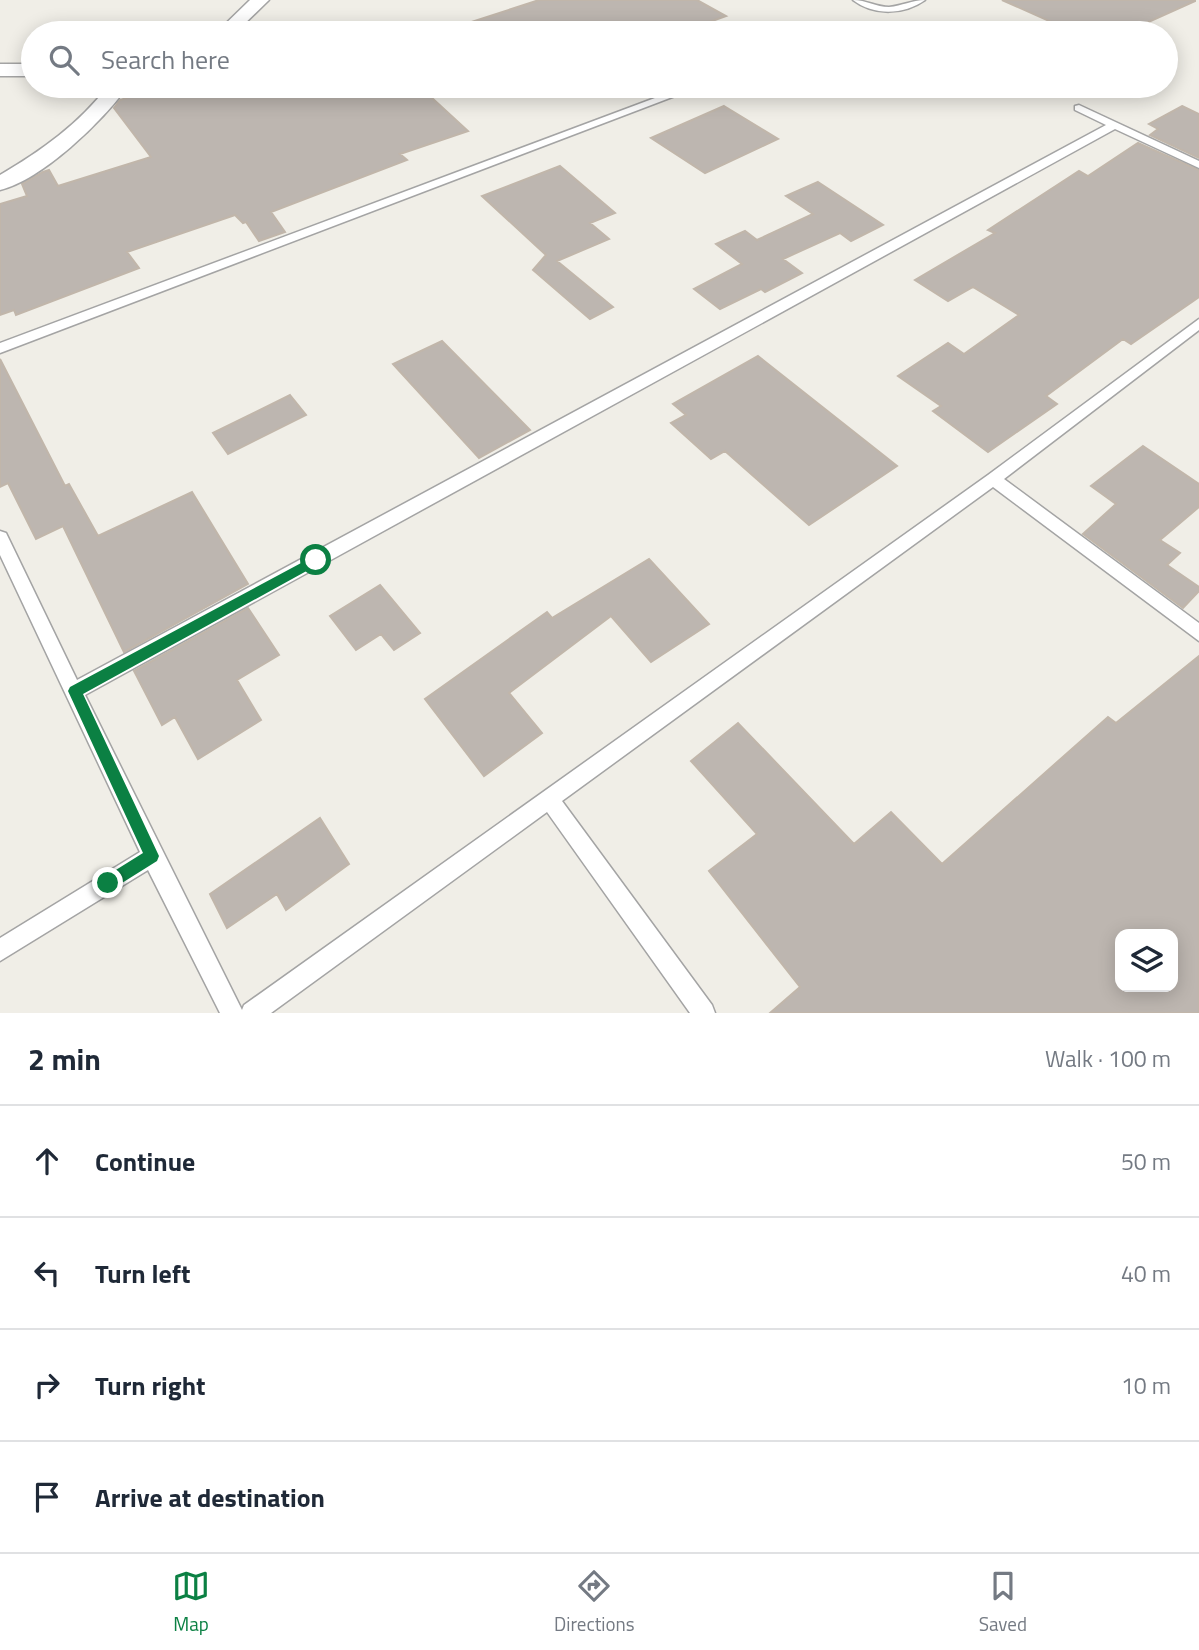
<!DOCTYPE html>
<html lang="en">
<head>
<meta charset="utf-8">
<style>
  :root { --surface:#fff; --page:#f2f2f3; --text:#1f2937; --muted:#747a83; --line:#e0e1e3; --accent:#0b8043 }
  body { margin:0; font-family:"Titillium Web",sans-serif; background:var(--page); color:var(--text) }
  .controls { position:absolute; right:21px; bottom:21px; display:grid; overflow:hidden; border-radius:14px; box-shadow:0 4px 18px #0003 }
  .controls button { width:63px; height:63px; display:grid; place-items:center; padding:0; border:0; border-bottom:2px solid var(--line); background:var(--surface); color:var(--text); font:35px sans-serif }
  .stop { position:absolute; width:21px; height:21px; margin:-16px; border:5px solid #0b8043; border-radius:50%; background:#fff }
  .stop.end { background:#0b8043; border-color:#fff; box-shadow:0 2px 7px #0008 }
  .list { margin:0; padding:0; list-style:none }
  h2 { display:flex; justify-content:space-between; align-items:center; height:91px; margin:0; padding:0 28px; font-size:30px }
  h2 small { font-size:23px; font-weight:400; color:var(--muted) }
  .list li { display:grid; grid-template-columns:46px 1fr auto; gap:21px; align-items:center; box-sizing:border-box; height:112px; padding:0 28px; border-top:2px solid var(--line) }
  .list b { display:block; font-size:26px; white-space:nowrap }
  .list em { font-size:23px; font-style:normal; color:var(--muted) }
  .icon { flex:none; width:38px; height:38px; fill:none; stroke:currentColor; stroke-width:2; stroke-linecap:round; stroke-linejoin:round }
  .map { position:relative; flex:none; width:1199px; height:1013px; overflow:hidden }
  .search { position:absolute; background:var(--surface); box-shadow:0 4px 18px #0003; left:21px; right:21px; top:21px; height:77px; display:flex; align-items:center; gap:18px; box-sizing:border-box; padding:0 24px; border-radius:38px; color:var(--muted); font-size:26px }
  .sheet { height:539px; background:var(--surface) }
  nav { display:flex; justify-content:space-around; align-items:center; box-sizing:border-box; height:98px; border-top:2px solid var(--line); background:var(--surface); font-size:19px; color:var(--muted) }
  nav a { display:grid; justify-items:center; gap:4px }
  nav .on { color:var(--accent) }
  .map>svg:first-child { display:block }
</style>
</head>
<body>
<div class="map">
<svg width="1199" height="1013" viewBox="0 0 1199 1013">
  <rect width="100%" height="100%" fill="#f0eee7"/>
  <!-- building -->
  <path fill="#bdb6b0" stroke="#c1b6aa" stroke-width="2" fill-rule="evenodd" d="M539,0H697L726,16L679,33H454L453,28Z
    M1002,0H1195V1L1124,33H1076Z
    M162,86H419L468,131L400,154L407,160L271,212L285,232L259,241L246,222L243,223L235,215L127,252L139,268L16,315L14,310L0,315V204L27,196L22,184L43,172L49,170L58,186L151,157L114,108L120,100Z
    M724,106L778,139L705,173L651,138Z
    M1182,106L1199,114V158L1150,135L1158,129L1149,124Z
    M1138,143L1199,170V297L1131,344L1123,339L1046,396L1057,404L988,452L933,411L941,406L898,376L948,343L964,354L1019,315L973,287L948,301L915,280L995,233L988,230L1079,171L1088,176Z
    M560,166L615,213L590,223L609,239L557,261L613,307L590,319L533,270L546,255L482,196Z
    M818,182L883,225L851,241L840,233L783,259L802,273L765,292L761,289L720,309L694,289L742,264L716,244L745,231L757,240L813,214L786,196Z
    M442,341L530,430L479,458L393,364Z
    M758,356L897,466L809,525L725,451L711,459L671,423L686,415L673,404Z
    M0,359L65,486L69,484L98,536L192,492L248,584L124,652L63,526L36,539L8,483L0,487Z
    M290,395L306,415L228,454L213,433Z
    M1143,446L1199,484V507L1160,540L1180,553L1167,565L1199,587V591L1183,608L1083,534L1116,504L1091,486Z
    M649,559L709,624L651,662L611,616L509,693L542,733L484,776L425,699L547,612L552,618Z
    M380,585L420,633L394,650L381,634L356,650L330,616Z
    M248,608L279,655L237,680L261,720L198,759L175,717L162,725L134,671Z
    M1199,656V1013H770L800,987L709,871L757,834L691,761L738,723L854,844L891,812L942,864L1108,717L1116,723ZM1120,934H1173V987H1120Z
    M320,818L349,864L286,910L277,894L227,928L210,894Z"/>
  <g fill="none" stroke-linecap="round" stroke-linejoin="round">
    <defs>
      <path id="lane" d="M853,0C866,0 876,7 889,7C902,6 912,0 925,0C904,15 874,16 853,0Z
        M687,86L696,88L0,353V343Z
        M1079,105L1199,161V168L1115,129L85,695L242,1010L244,1005L988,475L1199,319V330L1004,479L1199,623V641L993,487L562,801L712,1005L715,1013H690L547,812L271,1013H220L148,870L0,961V938L140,852L0,555V531L6,533L77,680L1106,125L1075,110V106Z"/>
      <path id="street" d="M250,0H269L235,33H216Z
        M0,64H33V76H0Z
        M108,86H128C103,121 42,180 0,190V175C41,151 79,124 108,86Z"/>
    </defs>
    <!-- lane casing -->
    <use href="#lane" stroke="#a4a4a4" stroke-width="3"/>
    <!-- street casing -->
    <use href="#street" stroke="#a4a4a4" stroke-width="3"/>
    <!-- lane -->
    <use href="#lane" fill="#fff" fill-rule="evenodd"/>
    <!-- street -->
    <use href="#street" fill="#fff" fill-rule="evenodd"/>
  </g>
  <!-- route -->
  <path fill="#0b8043" d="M316,555L322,560L321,563L83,694L159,856L157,861L114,888L108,891L103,888L101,883L103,878L143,853L68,691L70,687Z"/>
</svg>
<div class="controls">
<button><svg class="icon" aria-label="layers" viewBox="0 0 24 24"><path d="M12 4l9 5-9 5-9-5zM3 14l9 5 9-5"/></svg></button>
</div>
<div class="stop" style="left:316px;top:560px"></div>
<div class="stop end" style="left:108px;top:883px"></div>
<div class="search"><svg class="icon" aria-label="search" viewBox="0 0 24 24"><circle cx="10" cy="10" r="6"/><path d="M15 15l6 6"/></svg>Search here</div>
</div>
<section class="sheet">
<h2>2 min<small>Walk · 100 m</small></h2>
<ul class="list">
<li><svg class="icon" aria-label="ahead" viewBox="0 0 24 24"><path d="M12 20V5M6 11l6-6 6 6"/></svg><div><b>Continue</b></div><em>50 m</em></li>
<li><svg class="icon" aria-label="left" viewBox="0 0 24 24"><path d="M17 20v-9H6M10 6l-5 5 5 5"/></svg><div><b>Turn left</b></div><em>40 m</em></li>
<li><svg class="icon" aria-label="right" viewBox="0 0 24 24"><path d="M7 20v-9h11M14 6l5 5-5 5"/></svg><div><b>Turn right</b></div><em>10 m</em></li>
<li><svg class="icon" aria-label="arrive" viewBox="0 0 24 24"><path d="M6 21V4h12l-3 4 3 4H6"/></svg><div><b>Arrive at destination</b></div></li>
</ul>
</section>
<nav>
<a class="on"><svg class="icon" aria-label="map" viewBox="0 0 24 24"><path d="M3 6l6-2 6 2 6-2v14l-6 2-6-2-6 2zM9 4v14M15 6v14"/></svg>Map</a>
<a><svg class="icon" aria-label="directions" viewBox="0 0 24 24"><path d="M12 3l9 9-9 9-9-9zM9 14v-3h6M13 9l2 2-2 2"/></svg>Directions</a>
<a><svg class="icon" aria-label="saved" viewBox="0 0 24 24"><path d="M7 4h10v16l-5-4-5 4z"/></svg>Saved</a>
</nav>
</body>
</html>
